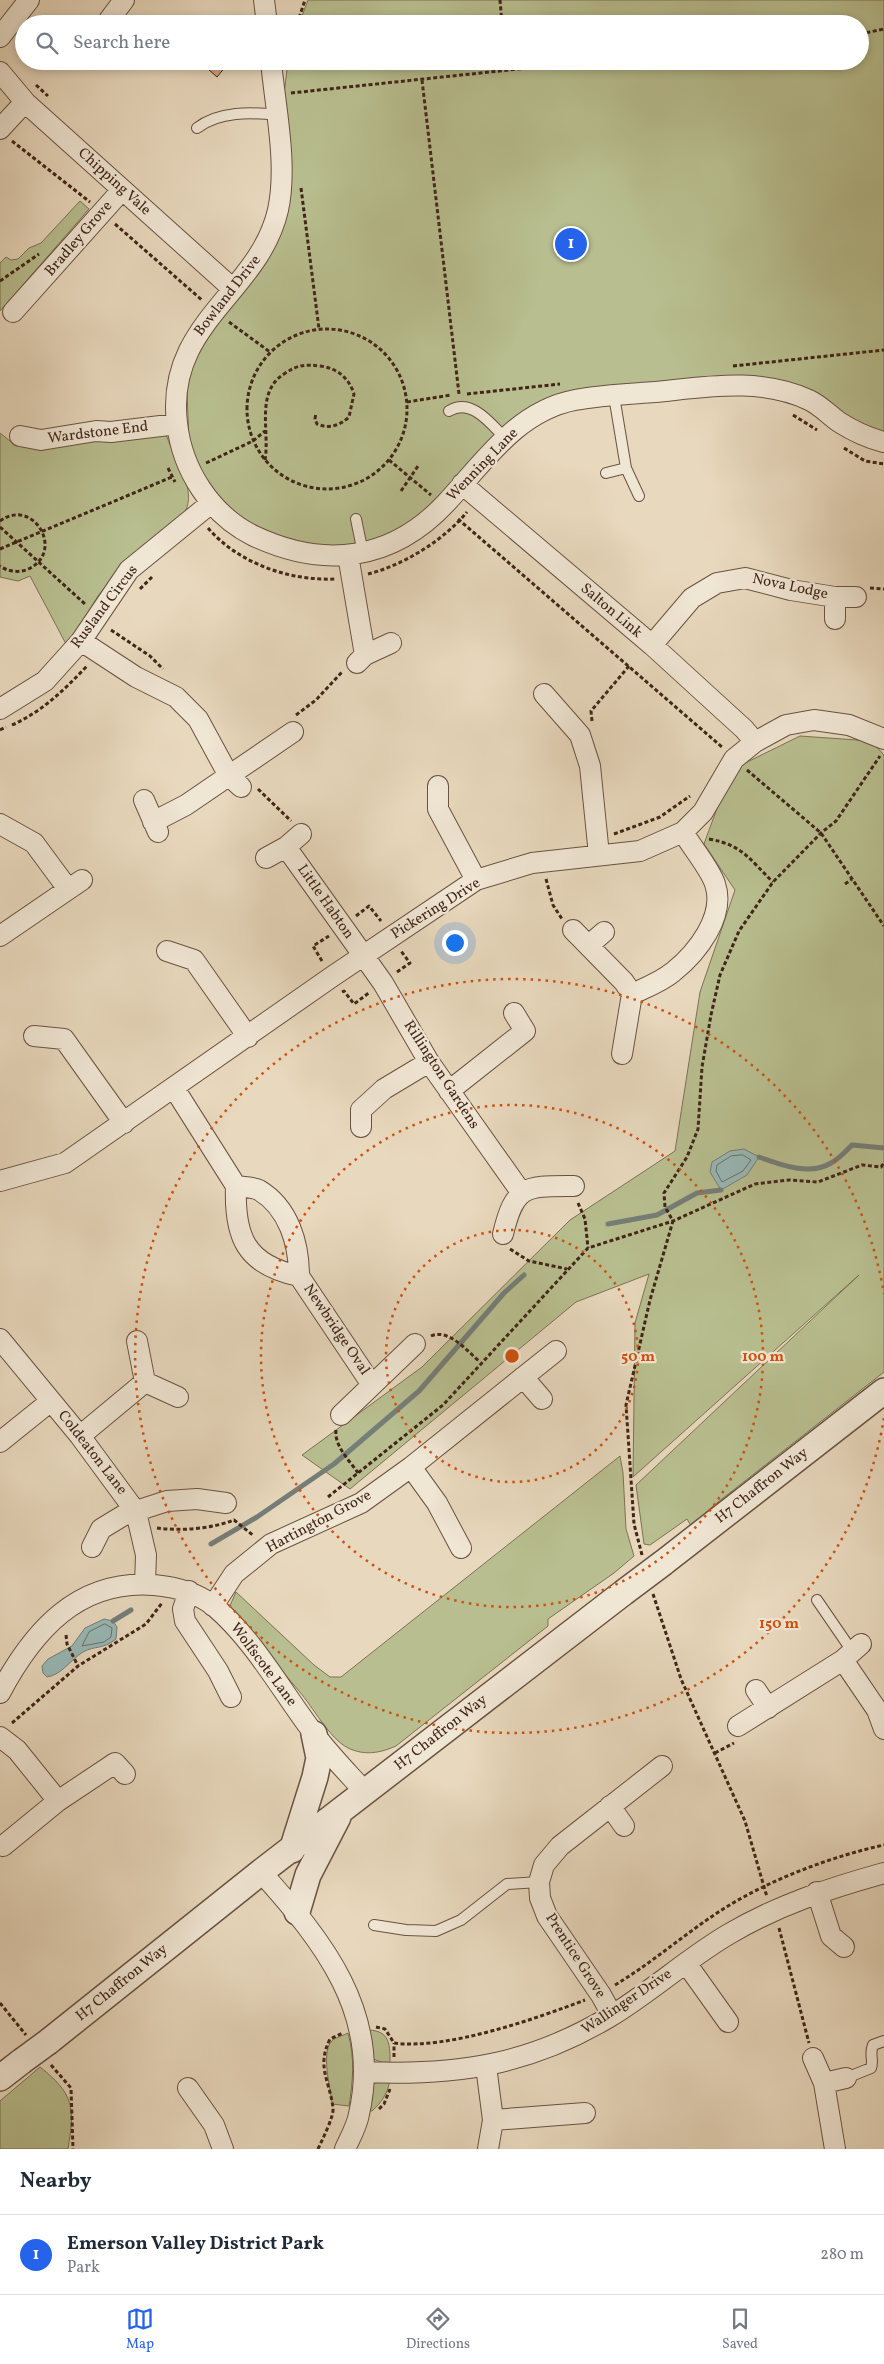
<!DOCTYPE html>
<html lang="en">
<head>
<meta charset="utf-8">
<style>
  :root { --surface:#fff; --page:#f6f6f7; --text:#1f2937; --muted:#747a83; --line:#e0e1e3; --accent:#2563eb }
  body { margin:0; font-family:Vollkorn,serif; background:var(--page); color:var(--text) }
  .you { position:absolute; left:454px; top:942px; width:18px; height:18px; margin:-12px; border:4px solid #fff; border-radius:50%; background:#1a73e8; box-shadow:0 0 0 8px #1a73e833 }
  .badge { display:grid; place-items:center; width:32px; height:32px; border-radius:50%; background:var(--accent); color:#fff; font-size:16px; font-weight:700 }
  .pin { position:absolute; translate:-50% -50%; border:2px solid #fff; box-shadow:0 1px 5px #0006 }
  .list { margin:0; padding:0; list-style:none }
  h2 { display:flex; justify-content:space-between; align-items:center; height:65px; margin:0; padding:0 20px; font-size:21px }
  h2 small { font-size:16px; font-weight:400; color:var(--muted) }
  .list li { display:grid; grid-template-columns:32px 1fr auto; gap:15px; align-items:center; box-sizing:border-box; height:80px; padding:0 20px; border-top:1px solid var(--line) }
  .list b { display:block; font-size:19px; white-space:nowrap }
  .list p { margin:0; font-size:16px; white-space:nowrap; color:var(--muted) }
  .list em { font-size:16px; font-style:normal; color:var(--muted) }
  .icon { flex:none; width:28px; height:28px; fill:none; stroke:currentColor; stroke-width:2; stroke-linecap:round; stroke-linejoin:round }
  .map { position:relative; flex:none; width:884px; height:2149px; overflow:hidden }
  .search { position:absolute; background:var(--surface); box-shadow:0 2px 8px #0003; left:15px; right:15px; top:15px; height:55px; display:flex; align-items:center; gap:12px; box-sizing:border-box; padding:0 18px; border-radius:28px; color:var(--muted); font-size:19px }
  .sheet { height:145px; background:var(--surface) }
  nav { display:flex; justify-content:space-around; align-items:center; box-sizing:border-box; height:70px; border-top:1px solid var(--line); background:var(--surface); font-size:14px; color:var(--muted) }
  nav a { display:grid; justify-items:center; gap:2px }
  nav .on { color:var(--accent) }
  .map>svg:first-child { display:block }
</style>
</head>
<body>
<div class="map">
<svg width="884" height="2149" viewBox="0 0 884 2149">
  <rect width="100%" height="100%" fill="#e8d8bd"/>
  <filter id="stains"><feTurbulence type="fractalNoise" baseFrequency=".004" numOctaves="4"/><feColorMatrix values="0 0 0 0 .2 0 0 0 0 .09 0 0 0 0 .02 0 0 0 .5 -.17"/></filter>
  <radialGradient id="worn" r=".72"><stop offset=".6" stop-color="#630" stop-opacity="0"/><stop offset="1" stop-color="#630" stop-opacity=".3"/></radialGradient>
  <!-- green -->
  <path fill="#b8be8f" stroke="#7c7254" d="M308,0H884V440L791,386L626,384L521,425L404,538L315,551L241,529L190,470L186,363L244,288L271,201L288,61H860V24H299Z
    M80,201L89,209L0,311V263L6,257L11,260L18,259L29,248L41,243Z
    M161,432L167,437C175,460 197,489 185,512L125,562L98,596L75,634L66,644L30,576L18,581L0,577V433L10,441L32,446Z
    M800,736L871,741L884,755V1372L713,1506L691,1526L687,1519L650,1545L644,1544L636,1485L859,1275L633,1477L635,1323L649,1274L576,1302L350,1489L302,1455L422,1367L570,1220L675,1151L700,992L735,890L704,844L731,770Z
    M620,1456L623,1473L626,1529L634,1556L614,1573L548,1619V1626L396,1746C380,1753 365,1756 348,1748C329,1738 313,1707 299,1691C276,1663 252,1637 228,1610L236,1592L314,1665L330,1677H341Z
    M367,2030C391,2030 390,2046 390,2065L373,2059L370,2051Z
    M348,2033C355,2059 353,2080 349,2106L332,2104C331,2088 319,2049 334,2039C338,2037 344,2035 348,2033Z
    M40,2067C74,2094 75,2107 68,2149H0V2101Z
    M390,2079C388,2093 382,2102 372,2111H364L372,2084Z"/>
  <!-- water -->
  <path fill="#98b9b8" stroke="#757e78" d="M744,1149L759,1157L747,1175L721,1190L710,1172L712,1162L730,1151Z
    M104,1619L113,1621L117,1627L116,1639C102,1650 96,1645 83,1652C71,1659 62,1675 47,1677L43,1673L42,1666L48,1659L72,1646L85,1628Z"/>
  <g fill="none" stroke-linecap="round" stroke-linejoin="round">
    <!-- shore -->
    <path stroke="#6c6f68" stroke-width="1" d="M743,1155L751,1160L743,1171L722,1182L716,1171L717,1165L731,1156Z
      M105,1624L112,1628L111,1637L104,1642L82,1646L89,1632Z"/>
    <!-- stream -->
    <path stroke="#757e78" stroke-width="5" d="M759,1157C781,1165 810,1176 831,1163C839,1159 846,1151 852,1145L884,1148
      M608,1224L657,1215L697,1193L721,1190
      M211,1544L257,1517L334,1464L419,1391L504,1293L524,1275
      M113,1621L131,1610"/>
  </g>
  <!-- building -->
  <path fill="#dbac87" stroke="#402518" d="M199,61H230L217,77Z"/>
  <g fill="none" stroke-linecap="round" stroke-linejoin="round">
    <defs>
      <path id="service" d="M197,128C219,111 251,112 278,115
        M614,396L626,468L639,496
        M449,411C471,397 491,424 505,438
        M606,473L626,468
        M356,519L363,553
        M817,1600L852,1651
        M374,1925L406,1930L436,1931L461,1920L507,1884L539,1882
        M846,2078L871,2068C874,2060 869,2054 873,2045L884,2041"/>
      <path id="minor" d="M264,0L267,24
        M109,20L124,0
        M0,37L29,0
        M271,61C275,107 288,164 278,210C259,293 165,323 177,423C182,470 211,515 254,536C324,569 392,561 446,503C484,462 517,411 575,400C601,395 629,394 655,392C706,387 760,377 809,400C820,405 829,415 839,422C853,431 868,438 884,442
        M0,72L26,103L233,289
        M0,129L25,102
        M13,312L122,190
        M20,436L41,440L96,431L111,432L177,424
        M462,484L652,645L744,729L755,742
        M348,555L365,655
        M835,619V597
        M81,641L136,677L176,697L198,719L229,776L241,787
        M652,645L692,598L717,583L745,578L791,590L835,597H856
        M357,663L365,655L391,643
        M544,694L580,735L590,766L599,855
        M0,709L45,681L81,641L129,570L210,504
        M438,786V809L476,880
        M144,800L158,832
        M153,822L186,805L293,732
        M0,824L34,843L68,889
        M286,847L383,983L429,1062L521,1192
        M266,858L286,847L301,834
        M573,930L624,982L632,994C645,988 661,982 673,972C697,953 726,916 715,884C711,870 691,846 683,832
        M0,936L82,880
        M589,945L604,932
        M167,951L194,960L248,1037
        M34,1036L64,1039L124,1123
        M622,1054L632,994
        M174,1088L236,1186C243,1187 253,1187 259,1190C289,1208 299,1244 299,1276L372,1385
        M449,1091L525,1031L514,1013
        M361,1127V1110L384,1089L429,1062
        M0,1181L65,1163L333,976L476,880L532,863L640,851L683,832L703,812L734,759L755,742L786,725L814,720L849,725L884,739
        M236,1186C234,1237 246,1265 299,1276
        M503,1234C515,1184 526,1186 574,1186
        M0,1339L80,1436L136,1512L146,1555L145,1584
        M137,1341L145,1382L178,1397
        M523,1377L542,1399
        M341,1415L415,1344
        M80,1436L145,1382
        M0,1442L51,1401
        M411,1467L437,1503L461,1548
        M92,1547L101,1529L124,1515L167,1501L197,1499L226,1503
        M189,1591L183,1609L185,1621L218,1671L231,1697
        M213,1606L234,1574L271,1544L361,1503L411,1467L556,1351
        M843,1660L877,1710L884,1729
        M756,1690L768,1708
        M0,1693C33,1631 78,1579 154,1585C176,1587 196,1592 214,1606C254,1640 281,1690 312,1731C328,1753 347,1772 365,1792
        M738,1726L843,1660L861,1644
        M0,1737L17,1750L58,1801
        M610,1806L624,1826
        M3,1846L58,1801L115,1763L125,1774
        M261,1872C323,1941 382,2014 359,2114C357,2126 350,2138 345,2149
        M817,1892L831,1936L844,1947
        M686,1963L728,2022
        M612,2015L601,1995L547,1916L540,1898L539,1882L544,1865L560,1846L662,1766
        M813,2058L824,2083L835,2149
        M486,2066L493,2120L585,2113
        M364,2072C457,2076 530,2065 611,2016C652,1991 688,1958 729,1934C778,1905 830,1888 884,1873
        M824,2083L846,2078
        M188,2088L214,2125L223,2149
        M488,2149L493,2120"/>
      <path id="tertiary" d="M663,1563L884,1391
        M292,1850L315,1777L319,1758L314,1734
        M297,1912L308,1875L338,1817
        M48,2042L261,1872L623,1593
        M0,2078L22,2061"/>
    </defs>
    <!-- service casing -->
    <use href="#service" stroke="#6a5241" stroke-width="12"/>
    <!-- minor casing -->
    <use href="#minor" stroke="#6a5241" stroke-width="22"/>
    <!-- tertiary casing -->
    <use href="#tertiary" stroke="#6a5241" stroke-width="28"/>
    <!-- path -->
    <path stroke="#402518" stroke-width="3" stroke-dasharray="4 2.5" stroke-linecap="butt" d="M500,0L502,24
      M297,24L305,0
      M860,34L884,29
      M505,61L506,70
      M422,80L459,394
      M36,85L48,96
      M291,93L594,61
      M12,141L90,202
      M301,188L319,329
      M115,224L203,301
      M0,281L39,254
      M229,322L270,352
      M247 409a80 80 0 1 1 160 0a80 80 0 1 1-160 0Z
      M733,366L884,350
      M467,394L560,384
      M407,402L451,395
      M793,415L817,430
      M844,448L865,461L884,464
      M265,460C270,432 255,392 284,374C297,365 305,364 320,366C337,368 349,378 354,394L349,417C339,426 329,429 317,424L315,419L316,413
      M389,460L431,495
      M206,463L253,441L265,431
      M168,468L175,482
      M401,491L418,466
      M458,519L722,747
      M0,521C34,496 67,554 26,570C17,573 7,571 0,566
      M0,527L85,604
      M208,528C238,563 289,581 335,579
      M0,549L172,477
      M368,574C404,565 444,540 467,512
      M870,588L884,589
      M140,589L153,576
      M111,630L150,656L163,669
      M296,715L316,700L342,672
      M592,721L591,711L629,666
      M12,725C43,711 64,690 87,666
      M0,730L6,727
      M747,770L821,833L884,926
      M258,789L291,821
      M614,834L660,817L690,796
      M709,839C743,845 750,860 773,882
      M546,879L553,905L562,919
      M845,884L852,879
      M356,916L369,906L381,921
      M322,961L313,946L329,936
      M397,972L410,963L401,951
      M342,992L344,991L354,1004L370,992
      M578,1203L585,1219L588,1248
      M510,1249L529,1261L567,1269
      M431,1336C449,1328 468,1352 480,1362
      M336,1430C334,1446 350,1461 358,1473
      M328,1497L443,1405L588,1248L673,1221L755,1184L789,1180L818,1182L862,1165L881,1167L884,1163
      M157,1528C182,1531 211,1529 234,1520L254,1536
      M642,1555L634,1524L626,1405L650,1300L673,1221L665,1207L664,1193L687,1157L698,1129L702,1067L711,1015L720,975L739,931L773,882L821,833L836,821L880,756
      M653,1594L681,1679L745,1821L767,1897
      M66,1635L67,1644L78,1666
      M12,1723L78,1666L146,1624L162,1603
      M715,1753L734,1743
      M779,1928L809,2043
      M615,1985C655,1961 689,1930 728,1906C772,1879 833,1856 884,1845
      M0,2003L26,2035
      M376,2027L385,2029L394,2043C447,2050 535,2019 585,2000
      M394,2057V2043
      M51,2065L71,2088L73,2149
      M379,2109L384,2104L390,2089
      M318,2149C322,2140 334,2117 333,2108C330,2081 316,2067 330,2039L343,2033"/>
    <!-- service -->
    <use href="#service" stroke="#f0e6d4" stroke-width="10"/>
    <!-- minor -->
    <use href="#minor" stroke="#f0e6d4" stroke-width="20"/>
    <!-- tertiary -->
    <use href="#tertiary" stroke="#f0e6d4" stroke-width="25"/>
    <defs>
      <path id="tertiary-bridge" d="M623,1593L663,1563
        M22,2061L48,2042"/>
    </defs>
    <!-- tertiary-bridge casing -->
    <use href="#tertiary-bridge" stroke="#6a5241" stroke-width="28" stroke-linecap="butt"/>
    <!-- tertiary-bridge -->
    <use href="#tertiary-bridge" stroke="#f0e6d4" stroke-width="25"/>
  </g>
  <!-- distance rings -->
  <g fill="none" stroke="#cf510e" stroke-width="2.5" stroke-dasharray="2.5 5">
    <circle cx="512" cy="1356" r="126"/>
    <circle cx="512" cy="1356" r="251"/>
    <path d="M884 1418A377 377 0 1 1 884 1294"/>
  </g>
  <g text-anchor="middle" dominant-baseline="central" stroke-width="4.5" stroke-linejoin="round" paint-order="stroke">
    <!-- street labels -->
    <g font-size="15" fill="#402518" stroke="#f0e6d4">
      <text transform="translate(114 182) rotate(42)">Chipping Vale</text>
      <text transform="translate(79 239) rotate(-49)">Bradley Grove</text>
      <text transform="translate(228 296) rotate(-52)">Bowland Drive</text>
      <text transform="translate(98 433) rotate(-7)">Wardstone End</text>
      <text transform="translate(483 465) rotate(-46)">Wenning Lane</text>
      <text transform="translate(790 587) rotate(12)">Nova Lodge</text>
      <text transform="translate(105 607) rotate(-53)">Rusland Circus</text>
      <text transform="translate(611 611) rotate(40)">Salton Link</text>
      <text transform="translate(325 902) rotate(55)">Little Habton</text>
      <text transform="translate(436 909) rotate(-32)">Pickering Drive</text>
      <text transform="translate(441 1075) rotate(57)">Rillington Gardens</text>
      <text transform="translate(336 1330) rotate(56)">Newbridge Oval</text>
      <text transform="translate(92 1453) rotate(52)">Coldeaton Lane</text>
      <text transform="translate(762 1486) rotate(-38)">H7 Chaffron Way</text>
      <text transform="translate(319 1522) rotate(-28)">Hartington Grove</text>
      <text transform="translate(263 1665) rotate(53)">Wolfscote Lane</text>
      <text transform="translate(441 1733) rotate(-38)">H7 Chaffron Way</text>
      <text transform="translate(575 1956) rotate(57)">Prentice Grove</text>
      <text transform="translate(122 1983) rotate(-39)">H7 Chaffron Way</text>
      <text transform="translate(627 2002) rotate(-34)">Wallinger Drive</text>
    </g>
  </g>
  <circle cx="512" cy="1356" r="8" fill="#cf510e" stroke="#f0e6d4" stroke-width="2.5"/>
  <g font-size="15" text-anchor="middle" font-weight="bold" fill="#cf510e" stroke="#f0e6d4" stroke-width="4.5" stroke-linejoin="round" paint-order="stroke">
    <text x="638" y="1361">50 m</text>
    <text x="763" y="1361">100 m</text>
    <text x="779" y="1628">150 m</text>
  </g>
  <rect width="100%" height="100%" filter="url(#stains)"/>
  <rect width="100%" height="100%" fill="url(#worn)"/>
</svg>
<div class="you"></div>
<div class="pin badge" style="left:571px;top:244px">1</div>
<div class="search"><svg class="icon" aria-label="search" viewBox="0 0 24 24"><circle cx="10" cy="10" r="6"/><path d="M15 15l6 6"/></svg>Search here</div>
</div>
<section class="sheet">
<h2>Nearby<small></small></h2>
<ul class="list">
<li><span class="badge">1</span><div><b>Emerson Valley District Park</b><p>Park</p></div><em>280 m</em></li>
</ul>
</section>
<nav>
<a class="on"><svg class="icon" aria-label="map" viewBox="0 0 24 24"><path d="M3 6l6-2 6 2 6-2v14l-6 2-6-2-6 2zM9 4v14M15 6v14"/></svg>Map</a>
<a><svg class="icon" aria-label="directions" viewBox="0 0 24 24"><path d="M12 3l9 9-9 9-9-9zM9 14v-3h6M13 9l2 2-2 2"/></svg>Directions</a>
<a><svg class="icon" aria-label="saved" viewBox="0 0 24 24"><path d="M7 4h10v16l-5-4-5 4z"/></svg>Saved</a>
</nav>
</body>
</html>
